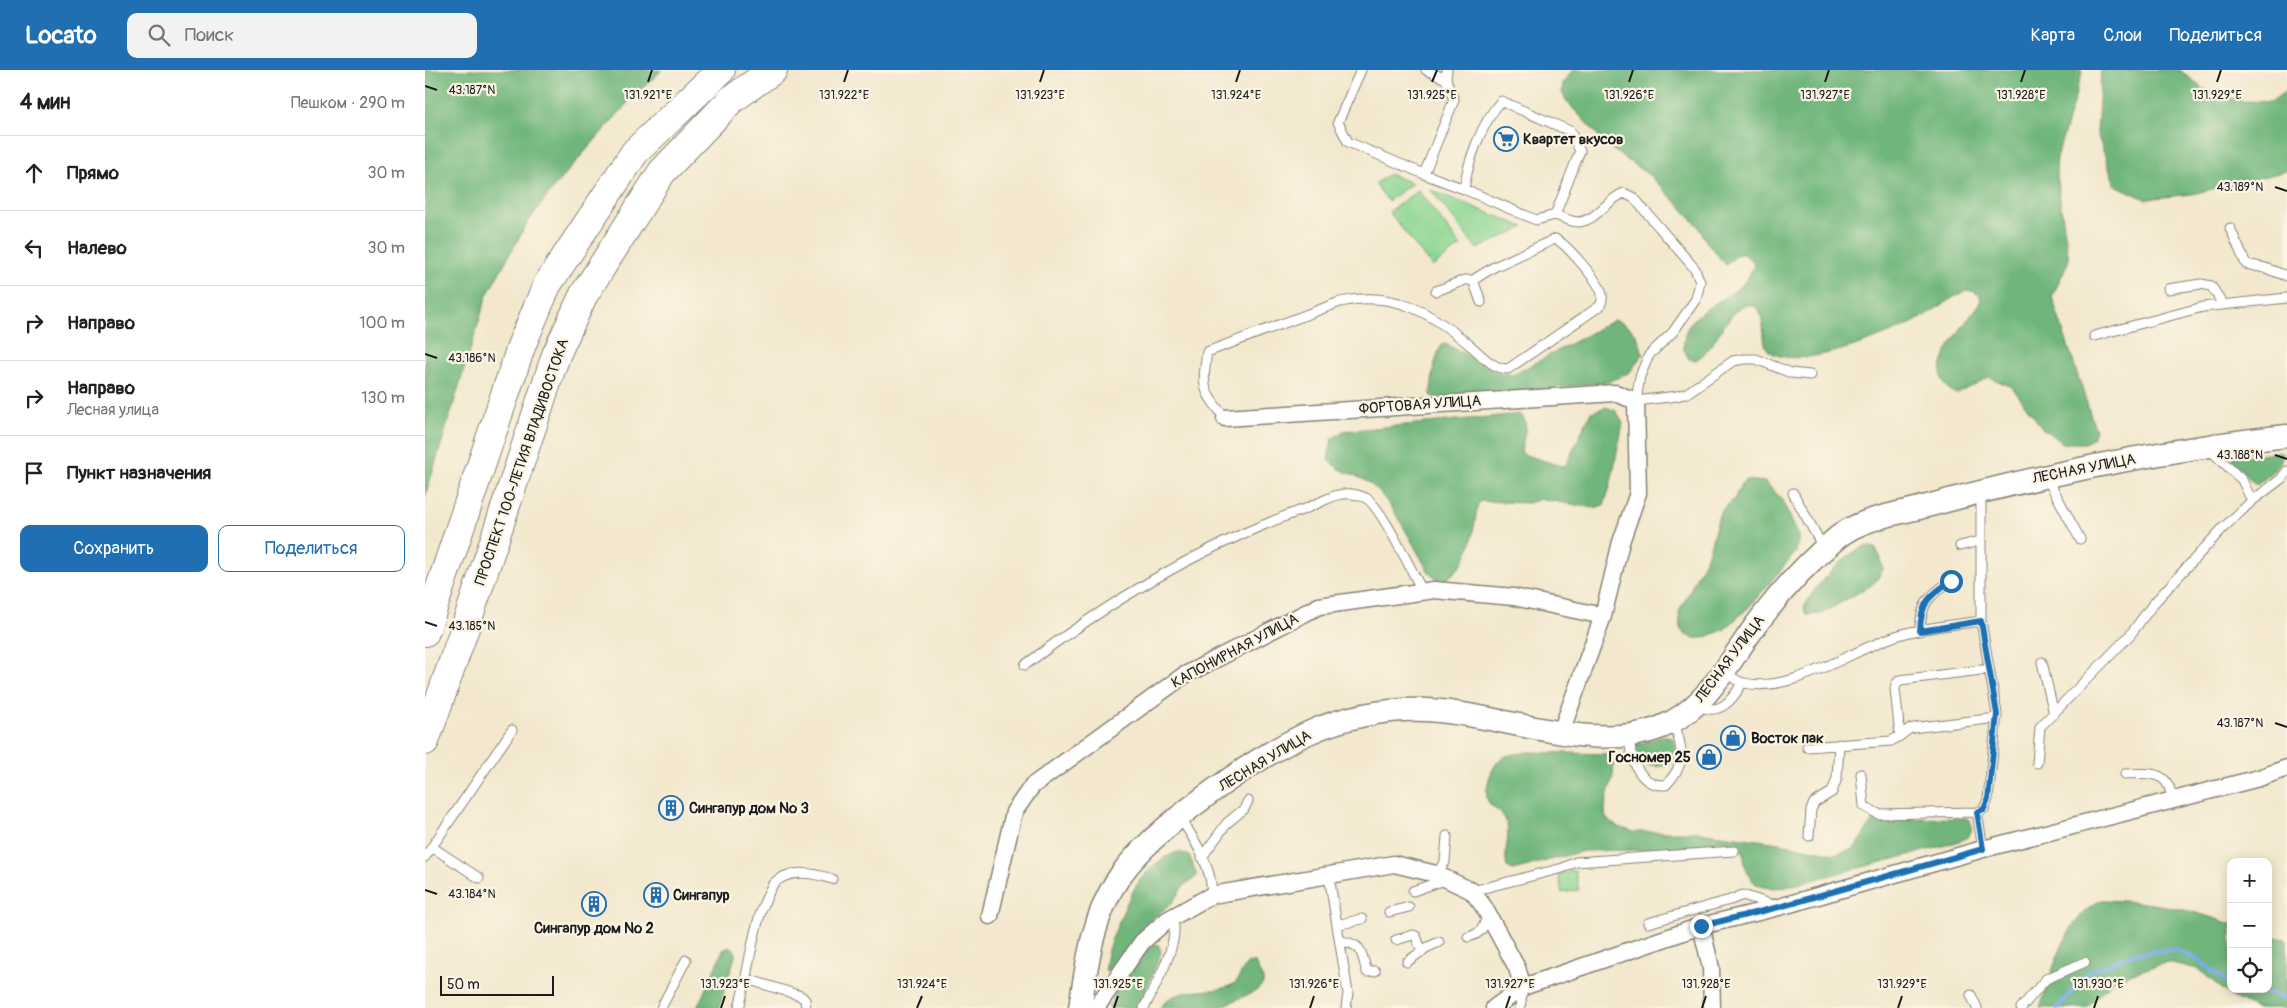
<!DOCTYPE html>
<html lang="ru">
<head>
<meta charset="utf-8">
<style>
  :root { --surface:#fff; --page:#f2f2f2; --text:#202124; --muted:#757577; --line:#e0e0e0; --accent:#1f6fb2 }
  body { margin:0; font-family:Pangolin,sans-serif; background:var(--page); color:var(--text) }
  .controls { position:absolute; right:15px; bottom:15px; display:grid; overflow:hidden; border-radius:10px; box-shadow:0 2px 12px #0003 }
  .controls button { width:45px; height:45px; display:grid; place-items:center; padding:0; border:0; border-bottom:1px solid var(--line); background:var(--surface); color:var(--text); font:25px sans-serif }
  .scale { position:absolute; left:15px; bottom:12px; width:114px; box-sizing:border-box; padding-left:5px; border:2px solid #1c1c1c; border-top:0; font-size:14px; line-height:18px; white-space:nowrap; color:#1c1c1c; -webkit-text-stroke:4px #fcf5e5; paint-order:stroke }
  .stop { position:absolute; width:15px; height:15px; margin:-11px; border:4px solid #1f6fb2; border-radius:50%; background:#fff }
  .stop.end { background:#1f6fb2; border-color:#fff; box-shadow:0 1px 5px #0008 }
  .list { margin:0; padding:0; list-style:none }
  h2 { display:flex; justify-content:space-between; align-items:center; height:65px; margin:0; padding:0 20px; font-size:21px }
  h2 small { font-size:16px; font-weight:400; color:var(--muted) }
  .list li { display:grid; grid-template-columns:32px 1fr auto; gap:15px; align-items:center; box-sizing:border-box; height:75px; padding:0 20px; border-top:1px solid var(--line) }
  .list b { display:block; font-size:19px; white-space:nowrap }
  .list p { margin:0; font-size:16px; white-space:nowrap; color:var(--muted) }
  .list em { font-size:16px; font-style:normal; color:var(--muted) }
  .actions { display:flex; gap:10px; padding:15px 20px }
  .actions a { flex:1; padding:11px 0; border:1px solid var(--accent); border-radius:10px; text-align:center; font-size:18px; color:var(--accent) }
  .actions .main { background:var(--accent); color:#fff }
  .icon { flex:none; width:28px; height:28px; fill:none; stroke:currentColor; stroke-width:2; stroke-linecap:round; stroke-linejoin:round }
  .map { position:relative; flex:none; width:1862px; height:938px; overflow:hidden }
  header { display:flex; align-items:center; gap:30px; box-sizing:border-box; height:70px; padding:0 25px; background:var(--accent); color:#fff }
  header strong { font-size:24px }
  nav { display:flex; gap:28px; margin-inline-start:auto; font-size:18px }
  .search { width:350px; height:45px; background:var(--page); display:flex; align-items:center; gap:12px; box-sizing:border-box; padding:0 18px; border-radius:10px; color:var(--muted); font-size:19px }
  main { display:flex }
  aside { flex:1; background:var(--surface) }
  .map>svg:first-child { display:block }
</style>
</head>
<body>
<header>
<strong>Locato</strong>
<div class="search"><svg class="icon" aria-label="search" viewBox="0 0 24 24"><circle cx="10" cy="10" r="6"/><path d="M15 15l6 6"/></svg>Поиск</div>
<nav><a>Карта</a><a>Слои</a><a>Поделиться</a></nav>
</header>
<main>
<aside>
<h2>4 мин<small>Пешком · 290 m</small></h2>
<ul class="list">
<li><svg class="icon" aria-label="ahead" viewBox="0 0 24 24"><path d="M12 20V5M6 11l6-6 6 6"/></svg><div><b>Прямо</b></div><em>30 m</em></li>
<li><svg class="icon" aria-label="left" viewBox="0 0 24 24"><path d="M17 20v-9H6M10 6l-5 5 5 5"/></svg><div><b>Налево</b></div><em>30 m</em></li>
<li><svg class="icon" aria-label="right" viewBox="0 0 24 24"><path d="M7 20v-9h11M14 6l5 5-5 5"/></svg><div><b>Направо</b></div><em>100 m</em></li>
<li><svg class="icon" aria-label="right" viewBox="0 0 24 24"><path d="M7 20v-9h11M14 6l5 5-5 5"/></svg><div><b>Направо</b><p>Лесная улица</p></div><em>130 m</em></li>
<li><svg class="icon" aria-label="arrive" viewBox="0 0 24 24"><path d="M6 21V4h12l-3 4 3 4H6"/></svg><div><b>Пункт назначения</b></div></li>
</ul>
<div class="actions"><a class="main">Сохранить</a><a>Поделиться</a></div>
</aside>
<div class="map">
<svg width="1862" height="938" viewBox="0 0 1862 938">
  <rect width="100%" height="100%" fill="#fcf5e5"/>
  <filter id="ink" filterUnits="userSpaceOnUse"><feTurbulence type="fractalNoise" baseFrequency=".02" numOctaves="2"/><feDisplacementMap in="SourceGraphic" scale="10" xChannelSelector="R" yChannelSelector="G"/><feConvolveMatrix kernelMatrix="1 2 1 2 8 2 1 2 1" color-interpolation-filters="sRGB"/></filter>
  <filter id="wash" filterUnits="userSpaceOnUse"><feTurbulence type="fractalNoise" baseFrequency=".0096" numOctaves="4" result="noise"/><feDisplacementMap in="SourceGraphic" scale="20" xChannelSelector="R" yChannelSelector="G"/><feGaussianBlur stdDeviation="1.12" result="paint"/><feColorMatrix in="noise" values="0 0 0 0 0 0 0 0 0 0 0 0 0 0 0 0 0 1.4 0 .05"/><feComposite in="paint" operator="in"/></filter>
  <g filter="url(#wash)">
    <rect width="100%" height="100%" fill="#f3e8ce"/>
    <!-- green -->
    <path fill="#8bd591" stroke="#547856" d="M964,104L987,113L963,131L950,114Z
      M993,120L1036,176L1007,197L964,142Z
      M1006,120L1099,157L1052,179Z
      M1150,801L1154,820L1137,823L1133,804Z"/>
    <!-- forest -->
    <path fill="#70b67b" stroke="#46694c" d="M0,0H237L206,29L129,117L102,153L62,225L0,427Z
      M1148,0H1658L1632,87L1631,103L1644,190L1627,227L1671,361L1667,369L1660,373H1638L1618,359L1587,317L1564,307L1531,324C1527,321 1521,318 1519,314C1505,291 1543,251 1556,232L1555,226L1548,221L1538,222C1519,232 1502,246 1483,255C1455,268 1371,302 1344,281C1333,272 1346,232 1321,235C1305,237 1289,280 1271,290L1264,289L1258,278C1259,271 1260,261 1264,255C1281,231 1325,224 1329,192L1319,184H1313L1301,195L1281,171L1273,156L1255,136L1224,105L1185,78L1142,32L1137,22L1138,13Z
      M1676,0H1755L1778,19L1817,31L1846,32L1862,20V101L1767,124L1720,129L1690,115L1672,63Z
      M1189,250C1210,258 1212,263 1218,284L1205,302L1183,312L1043,328L1008,327L1006,325C1006,313 1010,280 1019,273L1073,302L1088,305Z
      M1181,337L1191,341L1198,353L1185,417L1179,435L1169,438L1116,429L1102,433L1056,431L1053,434C1047,463 1048,494 1019,510L1010,508L1005,504C990,479 970,436 949,417C935,404 916,404 903,390L907,369L918,361L1095,344C1108,357 1094,370 1097,384L1137,396L1141,395L1166,342Z
      M1853,382L1858,384C1856,398 1842,407 1831,415L1807,390L1809,387Z
      M1321,410L1340,412L1356,428L1374,466L1371,482L1325,536L1300,559L1279,568H1268L1259,564L1255,558L1254,542L1283,484L1295,442L1310,428L1316,414Z
      M1441,476L1450,478L1455,486L1458,499L1451,511L1445,516L1396,544L1381,545L1379,538C1387,518 1420,483 1441,476Z
      M1238,666H1245C1254,673 1250,684 1247,693C1233,701 1206,696 1210,675Z
      M1103,682L1183,684C1199,701 1175,727 1181,748L1191,756L1209,762H1274L1355,773L1409,784L1429,779L1448,750L1452,749L1542,748L1545,750C1552,770 1533,771 1518,776L1361,817C1341,819 1325,819 1320,794C1319,789 1319,784 1317,779L1307,772L1299,771H1286L1257,779L1158,781L1088,800L1082,797C1078,782 1086,765 1081,751C1078,742 1067,739 1063,731C1058,721 1067,694 1077,688C1083,684 1095,684 1103,682Z
      M753,782L764,785L772,806L758,816L747,833L722,853L687,900L682,902L680,899C680,883 687,869 693,854C706,822 719,793 753,782Z
      M1677,830C1727,832 1758,837 1806,854V919H1843V865L1862,870V938H1830L1807,927L1773,899L1743,892L1689,909L1662,938H1615C1627,903 1640,846 1677,830Z
      M730,874L734,875L736,882L714,938H684C692,916 710,886 730,874Z
      M304,877L308,878L311,883L294,938H272L298,880Z
      M823,893H830L838,909V914L831,921L793,938H735C750,914 784,926 807,915C815,911 816,899 823,893Z"/>
    <g fill="none" stroke-linecap="round" stroke-linejoin="round">
      <!-- stream -->
      <path stroke="#7dabe6" stroke-width="4.5" d="M1825,919L1862,928
        M1632,938L1664,902L1708,884L1749,879L1772,889L1806,915"/>
    </g>
  </g>
  <g filter="url(#ink)">
    <g fill="none" stroke-linecap="round" stroke-linejoin="round">
      <defs>
        <path id="lane" d="M936,0L913,52L923,72L999,104L1029,30L1021,9L1022,0
          M1001,0L1021,9
          M1076,31L1145,61L1155,81L1130,145L1111,150L1039,119C1043,90 1057,53 1076,31Z
          M999,104L1039,119
          M1130,145C1137,147 1146,152 1153,152C1172,151 1182,129 1199,123L1209,128L1270,199L1275,212L1271,229L1248,262L1224,285L1215,306L1211,331L1252,326L1262,323L1308,291L1319,289H1331L1366,303L1385,305
          M1805,158L1821,194L1840,198L1862,206
          M1743,219L1776,214L1786,216L1798,234
          M1011,221L1040,210H1048
          M1669,266L1778,237L1862,228
          M800,348C777,319 777,318 782,282L915,232C970,220 1007,243 1047,277C1057,286 1069,299 1083,299L1175,236C1177,232 1178,226 1176,221C1172,210 1140,172 1130,169L1069,197L1048,210L1056,232
          M1621,406L1655,469
          M1368,423L1399,479
          M1827,431L1856,409L1862,401
          M1535,476L1555,471
          M1495,561C1496,533 1503,526 1526,511
          M1617,592L1629,644
          M600,595C685,531 776,476 877,440C900,432 915,416 941,428C956,436 988,504 998,522
          M1564,599L1475,610L1471,614L1470,619L1475,666L1484,659L1495,657L1572,648
          M1299,602C1305,605 1312,612 1319,613C1368,624 1427,579 1474,565C1500,557 1529,555 1556,551
          M1272,635C1294,647 1307,631 1317,613
          M1204,665C1205,687 1213,717 1241,715C1263,692 1257,680 1249,652
          M1382,677L1466,671L1475,666
          M1612,693L1615,657L1705,565L1729,533L1797,459L1827,431L1817,410L1783,378
          M1436,704L1439,736L1453,744L1552,742L1559,739L1563,729L1572,644L1556,551V424
          M1700,704C1725,703 1745,700 1747,731
          M1552,742L1558,779
          M755,748C770,769 787,798 787,825
          M1384,766L1386,740L1389,733L1407,722L1412,708L1414,674
          M7,777L54,808
          M0,787L87,660
          M777,787L802,753L819,739L823,731
          M1011,804L1020,792L1022,766
          M904,806L923,923L921,938
          M988,821L1022,809
          M1047,821L1138,798L1151,792L1309,781
          M964,842L984,837
          M1223,853L1305,830L1318,825L1351,836
          M912,855L937,849
          M1043,867C1056,864 1059,858 1062,845
          M971,870L988,865L991,866L997,882
          M916,871C937,875 936,880 941,899L942,902L950,901
          M982,892L1001,878L1014,872
          M322,909L376,926L380,930L381,938
          M1546,925L1552,938
          M236,938L261,890
          M314,938C325,897 327,852 348,814C364,798 388,803 407,809
          M719,938C730,916 751,880 749,856L742,850
          M1095,938L1098,917
          M1596,938L1621,909L1660,892"/>
        <path id="street" d="M800,348L1190,323L1211,331L1213,423L1196,472L1178,546L1136,662
          M565,846L589,742L607,716L758,606L894,536L1009,520L1089,527L1178,546
          M1276,856L1286,898L1287,938
          M671,938L717,872L742,850L787,825L969,794L1011,804L1047,821L1059,837L1092,898L1098,917
          M1069,938L1098,917L1276,856L1354,837L1558,779L1834,708L1862,698"/>
        <path id="secondary" d="M655,938C662,893 668,844 695,806C728,758 828,689 881,664C917,647 962,638 1002,640C1073,643 1167,684 1234,658C1284,639 1306,586 1337,547C1359,518 1385,490 1413,467C1436,448 1473,444 1502,436C1620,404 1740,379 1862,366"/>
        <path id="highway" d="M0,562L97,274L122,215L210,82L296,0
          M0,671L42,552L131,285L158,226L237,102L306,30L348,0"/>
      </defs>
      <!-- lane casing -->
      <use href="#lane" stroke="#888275" stroke-width="11"/>
      <!-- street casing -->
      <use href="#street" stroke="#888275" stroke-width="19"/>
      <!-- secondary casing -->
      <use href="#secondary" stroke="#888275" stroke-width="25"/>
      <!-- highway casing -->
      <use href="#highway" stroke="#888275" stroke-width="30"/>
      <!-- lane -->
      <use href="#lane" stroke="#fff" stroke-width="9"/>
      <!-- street -->
      <use href="#street" stroke="#fff" stroke-width="16"/>
      <!-- secondary -->
      <use href="#secondary" stroke="#fff" stroke-width="22"/>
      <!-- highway -->
      <use href="#highway" stroke="#fff" stroke-width="28"/>
    </g>
  </g>
  <g fill="none" stroke-linecap="round" stroke-linejoin="round" filter="url(#ink)">
    <!-- route -->
    <path stroke="#1f6fb2" stroke-width="6" d="M1276,856L1354,837L1558,779L1552,742L1559,739L1563,729L1572,644L1556,551L1495,561C1496,533 1503,526 1526,511"/>
  </g>
  <!-- ticks -->
  <path fill="none" stroke="#1c1c1c" stroke-width="2" d="M223,12L227,0M419,12L423,0M615,12L619,0M811,12L815,0M1007,12L1012,0M1204,12L1208,0M1400,12L1404,0M1596,12L1600,0M1792,12L1796,0M0,16L12,20M1850,117L1862,121M0,284L12,288M1850,385L1862,389M0,552L12,556M1850,653L1862,657M0,820L12,824M296,938L300,926M492,938L497,926M689,938L693,926M885,938L889,926M1081,938L1085,926M1277,938L1281,926M1473,938L1477,926M1669,938L1673,926"/>
  <!-- icons -->
  <defs>
    <symbol id="supermarket-ring" viewBox="-11 -11 22 22"><circle r="9.5" fill="#fcf5e5" stroke="#1f6fb2" stroke-width="1.5"/><path d="M-6-5.5h2.5l.6 2H6L4.5 2H-2.5L-4.4-4H-6ZM-1.5 3.2a1.3 1.3 0 1 0 .1 0ZM3 3.2a1.3 1.3 0 1 0 .1 0Z" fill="#1f6fb2"/></symbol>
    <symbol id="shop-ring" viewBox="-11 -11 22 22"><circle r="9.5" fill="#fcf5e5" stroke="#1f6fb2" stroke-width="1.5"/><path d="M-5-2.5h2.3a2.7 3.5 0 0 1 5.4 0H5L5.5 6h-11ZM-1.5-2.5h3a1.5 2.3 0 0 0-3 0Z" fill="#1f6fb2"/></symbol>
    <symbol id="building-ring" viewBox="-11 -11 22 22"><circle r="9.5" fill="#fcf5e5" stroke="#1f6fb2" stroke-width="1.5"/><path d="M-4-6H4V6H1V3H-1V6H-4ZM-2.5-4.3h1.7v1.8h-1.7ZM.8-4.3h1.7v1.8H.8ZM-2.5-1h1.7V.8h-1.7ZM.8-1h1.7V.8H.8Z" fill="#1f6fb2"/></symbol>
  </defs>
  <g fill-rule="evenodd">
    <use href="#supermarket-ring" x="1067" y="55" width="28" height="28"/>
    <use href="#shop-ring" x="1294" y="654" width="28" height="28"/>
    <use href="#shop-ring" x="1270" y="673" width="28" height="28"/>
    <use href="#building-ring" x="232" y="724" width="28" height="28"/>
    <use href="#building-ring" x="217" y="811" width="28" height="28"/>
    <use href="#building-ring" x="155" y="820" width="28" height="28"/>
  </g>
  <g text-anchor="middle" dominant-baseline="central" stroke-width="4.5" stroke-linejoin="round" paint-order="stroke">
    <!-- poi labels -->
    <g font-size="15" font-weight="bold" fill="#1c1c1c" stroke="#fcf5e5" text-anchor="start">
      <text x="1098" y="69">Квартет вкусов</text>
      <text x="1326" y="668">Восток пак</text>
      <text x="1266" y="687" text-anchor="end">Госномер 25</text>
      <text x="264" y="738">Сингапур дом № 3</text>
      <text x="248" y="825">Сингапур</text>
      <text x="169" y="858" text-anchor="middle">Сингапур дом № 2</text>
    </g>
    <!-- street labels -->
    <g font-size="15" fill="#1c1c1c" stroke="#fcf5e5">
      <text transform="translate(995 335) rotate(-4)">ФОРТОВАЯ УЛИЦА</text>
      <text transform="translate(97 392) rotate(-71)">ПРОСПЕКТ 100-ЛЕТИЯ ВЛАДИВОСТОКА</text>
      <text transform="translate(1659 399) rotate(-11)">ЛЕСНАЯ УЛИЦА</text>
      <text transform="translate(810 581) rotate(-28)">КАПОНИРНАЯ УЛИЦА</text>
      <text transform="translate(1305 589) rotate(-53)">ЛЕСНАЯ УЛИЦА</text>
      <text transform="translate(840 691) rotate(-31)">ЛЕСНАЯ УЛИЦА</text>
    </g>
  </g>
  <g font-size="12" text-anchor="middle" fill="#1c1c1c" stroke="#fcf5e5" stroke-width="4.5" stroke-linejoin="round" paint-order="stroke">
    <text x="47" y="24">43.187°N</text>
    <text x="223" y="29">131.921°E</text>
    <text x="419" y="29">131.922°E</text>
    <text x="615" y="29">131.923°E</text>
    <text x="811" y="29">131.924°E</text>
    <text x="1007" y="29">131.925°E</text>
    <text x="1204" y="29">131.926°E</text>
    <text x="1400" y="29">131.927°E</text>
    <text x="1596" y="29">131.928°E</text>
    <text x="1792" y="29">131.929°E</text>
    <text x="1815" y="121">43.189°N</text>
    <text x="47" y="292">43.186°N</text>
    <text x="1815" y="389">43.188°N</text>
    <text x="47" y="560">43.185°N</text>
    <text x="1815" y="657">43.187°N</text>
    <text x="47" y="828">43.184°N</text>
    <text x="300" y="918">131.923°E</text>
    <text x="497" y="918">131.924°E</text>
    <text x="693" y="918">131.925°E</text>
    <text x="889" y="918">131.926°E</text>
    <text x="1085" y="918">131.927°E</text>
    <text x="1281" y="918">131.928°E</text>
    <text x="1477" y="918">131.929°E</text>
    <text x="1673" y="918">131.930°E</text>
  </g>
</svg>
<div class="controls">
<button>+</button>
<button>−</button>
<button><svg class="icon" aria-label="locate" viewBox="0 0 24 24"><circle cx="12" cy="12" r="6"/><path d="M12 2v4M12 18v4M2 12h4M18 12h4"/></svg></button>
</div>
<div class="scale">50 m</div>
<div class="stop" style="left:1526px;top:511px"></div>
<div class="stop end" style="left:1276px;top:856px"></div>
</div>
</main>
</body>
</html>
